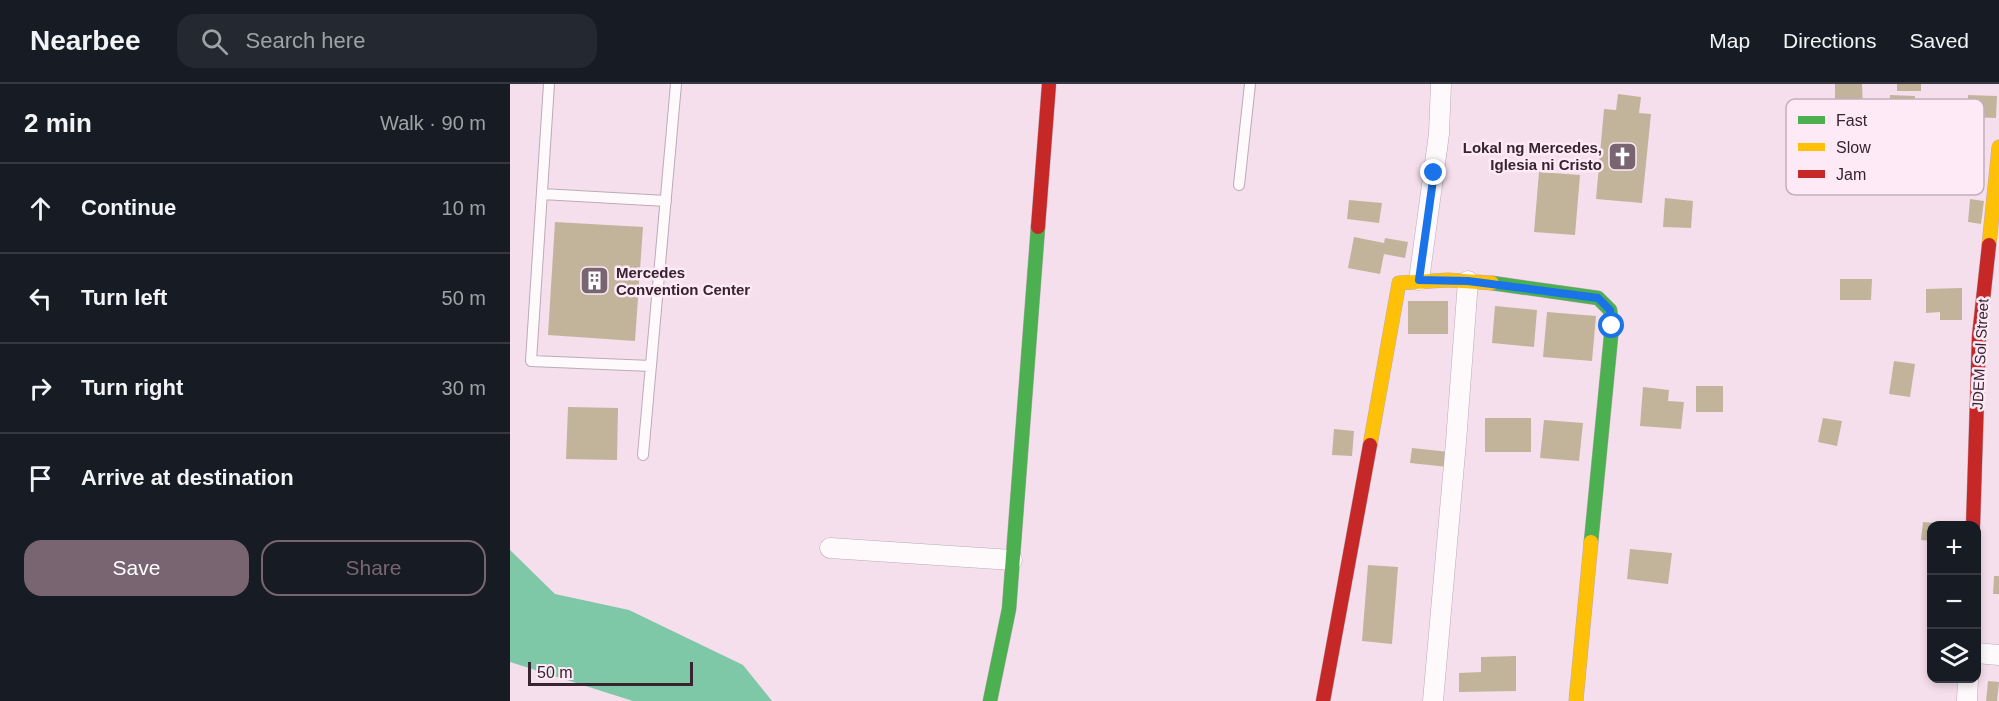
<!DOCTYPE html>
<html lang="en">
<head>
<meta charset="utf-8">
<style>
  :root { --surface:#171b24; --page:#242831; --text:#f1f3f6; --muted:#9ea1a6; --line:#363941; --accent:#796572 }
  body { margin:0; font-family:Helvetica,sans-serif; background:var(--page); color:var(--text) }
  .controls { position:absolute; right:18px; bottom:18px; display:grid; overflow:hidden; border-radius:12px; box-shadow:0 3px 9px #0003 }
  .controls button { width:54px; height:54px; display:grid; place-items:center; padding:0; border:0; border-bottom:2px solid var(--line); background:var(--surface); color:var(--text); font:30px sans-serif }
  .scale { position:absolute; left:18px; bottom:15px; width:165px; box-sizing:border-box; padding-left:6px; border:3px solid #362430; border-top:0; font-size:16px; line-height:21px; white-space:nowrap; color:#362430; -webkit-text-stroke:4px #feeaf6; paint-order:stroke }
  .stop { position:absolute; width:18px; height:18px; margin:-14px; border:4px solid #1a73e8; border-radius:50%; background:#fff }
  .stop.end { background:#1a73e8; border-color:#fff; box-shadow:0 2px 6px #0008 }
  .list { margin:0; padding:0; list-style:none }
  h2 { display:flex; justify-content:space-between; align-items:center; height:78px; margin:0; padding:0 24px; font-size:26px }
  h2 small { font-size:20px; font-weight:400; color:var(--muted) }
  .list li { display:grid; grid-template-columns:39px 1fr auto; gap:18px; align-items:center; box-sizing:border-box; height:90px; padding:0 24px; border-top:2px solid var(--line) }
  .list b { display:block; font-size:22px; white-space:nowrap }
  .list em { font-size:20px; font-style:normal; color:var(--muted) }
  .actions { display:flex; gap:12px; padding:18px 24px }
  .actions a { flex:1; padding:14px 0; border:2px solid var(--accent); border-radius:18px; text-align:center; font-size:21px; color:var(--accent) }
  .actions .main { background:var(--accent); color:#fff }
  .icon { flex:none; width:33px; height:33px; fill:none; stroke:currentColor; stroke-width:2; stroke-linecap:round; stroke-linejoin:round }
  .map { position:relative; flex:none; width:1489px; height:617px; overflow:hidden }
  header { display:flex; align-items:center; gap:36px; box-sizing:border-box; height:84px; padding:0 30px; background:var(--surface); border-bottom:2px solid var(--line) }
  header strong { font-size:28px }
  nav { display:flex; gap:33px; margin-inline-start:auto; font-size:21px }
  .search { width:420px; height:54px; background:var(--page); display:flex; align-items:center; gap:15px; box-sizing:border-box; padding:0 21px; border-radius:18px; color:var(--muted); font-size:22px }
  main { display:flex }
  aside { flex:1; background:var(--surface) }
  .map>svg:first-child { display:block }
</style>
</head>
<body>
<header>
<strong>Nearbee</strong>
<div class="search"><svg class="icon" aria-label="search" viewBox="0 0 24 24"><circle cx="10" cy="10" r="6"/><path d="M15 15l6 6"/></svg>Search here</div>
<nav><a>Map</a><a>Directions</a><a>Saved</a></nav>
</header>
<main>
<aside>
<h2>2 min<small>Walk · 90 m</small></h2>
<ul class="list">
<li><svg class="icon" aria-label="ahead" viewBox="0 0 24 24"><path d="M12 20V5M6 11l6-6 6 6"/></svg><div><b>Continue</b></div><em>10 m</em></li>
<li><svg class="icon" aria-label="left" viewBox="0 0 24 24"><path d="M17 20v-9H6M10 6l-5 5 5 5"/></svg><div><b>Turn left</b></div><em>50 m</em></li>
<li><svg class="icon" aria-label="right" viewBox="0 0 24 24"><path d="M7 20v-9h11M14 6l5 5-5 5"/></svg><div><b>Turn right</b></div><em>30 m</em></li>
<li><svg class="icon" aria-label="arrive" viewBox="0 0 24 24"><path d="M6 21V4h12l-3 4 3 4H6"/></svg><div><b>Arrive at destination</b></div></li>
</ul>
<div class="actions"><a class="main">Save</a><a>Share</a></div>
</aside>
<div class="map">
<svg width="1489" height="617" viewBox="0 0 1489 617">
  <rect width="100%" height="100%" fill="#f5dfec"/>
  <!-- water -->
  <path fill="#7ec8a8" d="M0,466L45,510L119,526L233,581L262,617H123L0,578Z"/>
  <!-- building -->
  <path fill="#c2b49b" d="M1325,0H1352L1353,24L1325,25Z
    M1387,0H1411V7H1387Z
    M1108,10L1131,13L1129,29L1141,30L1132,119L1086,115L1094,25L1106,26Z
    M1380,11L1405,12L1404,51H1379Z
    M1458,11L1487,12L1486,34L1457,33Z
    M1029,88L1070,91L1065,151L1024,148Z
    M1155,114L1183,117L1181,144L1153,143Z
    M1460,115L1474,117L1471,140L1458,138Z
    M839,116L872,119L869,139L837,135Z
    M45,138L133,143L125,257L38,251Z
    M844,153L874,159L875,154L898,158L895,174L874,170L870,190L838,184Z
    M1330,195H1362L1361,216H1330Z
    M1452,204V236H1430V228L1416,229V205Z
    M898,217H938V250H898Z
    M985,222L1027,226L1024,263L982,259Z
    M1037,228L1086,232L1082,277L1033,273Z
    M1384,277L1405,280L1400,313L1379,310Z
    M1186,302H1213V328H1186Z
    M1133,303L1159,306L1158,317L1174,318L1171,345L1130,342Z
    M58,323L108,324L107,376L56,375Z
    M975,334H1021V368H975Z
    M1313,334L1332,337L1327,362L1308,358Z
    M1034,336L1073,339L1069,377L1030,374Z
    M824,345L844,347L842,372L822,371Z
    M902,364L939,368L938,383L900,379Z
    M1413,438L1436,440V442H1422V457L1411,456Z
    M1120,465L1162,469L1158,500L1117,495Z
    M858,481L888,483L882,560L852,557Z
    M1484,492H1489V510H1483Z
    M1006,572V607L949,608V589L971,588V573Z
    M1478,597L1489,598L1487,617H1476Z"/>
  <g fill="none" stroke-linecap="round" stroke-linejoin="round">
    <defs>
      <path id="lane" d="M39,0L21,277L141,282
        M729,101L740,0
        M32,110L156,117
        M133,371L166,0"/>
      <path id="street" d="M909,196L929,50L931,0
        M320,464L502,476
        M1466,569L1489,571
        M923,617L946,358L958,197
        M1457,617L1458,594"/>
      <path id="fast" d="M982,199L1088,214L1100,226L1102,242L1081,458
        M480,617L499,525L528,143"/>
      <path id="slow" d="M1479,161L1489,63
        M860,361L889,199L938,196L982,199
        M1066,617L1081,458"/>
      <path id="jam" d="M528,143L539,0
        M1463,442L1469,252L1479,161
        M813,617L860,361"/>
    </defs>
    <!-- lane casing -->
    <use href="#lane" stroke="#bcaab5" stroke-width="12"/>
    <!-- street casing -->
    <use href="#street" stroke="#bcaab5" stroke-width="21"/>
    <!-- fast casing -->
    <use href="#fast" stroke="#bcaab5" stroke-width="15"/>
    <!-- slow casing -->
    <use href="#slow" stroke="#bcaab5" stroke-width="15"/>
    <!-- jam casing -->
    <use href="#jam" stroke="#bcaab5" stroke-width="15"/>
    <!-- lane -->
    <use href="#lane" stroke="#fefafc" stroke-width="10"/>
    <!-- street -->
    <use href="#street" stroke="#fefafc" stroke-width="20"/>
    <!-- fast -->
    <use href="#fast" stroke="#4caf50" stroke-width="14"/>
    <!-- slow -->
    <use href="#slow" stroke="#ffc107" stroke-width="14"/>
    <!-- jam -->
    <use href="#jam" stroke="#c62828" stroke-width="14"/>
  </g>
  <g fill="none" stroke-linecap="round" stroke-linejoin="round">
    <!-- route -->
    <path stroke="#1a73e8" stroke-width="8" d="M924,89L909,196L958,197L1088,214L1100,226L1102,242"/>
  </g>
  <!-- icons -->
  <defs>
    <symbol id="church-square" viewBox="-11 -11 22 22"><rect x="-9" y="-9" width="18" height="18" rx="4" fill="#796572" stroke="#feeaf6"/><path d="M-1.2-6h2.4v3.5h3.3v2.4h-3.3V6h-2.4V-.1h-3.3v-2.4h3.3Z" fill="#fff"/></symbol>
    <symbol id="building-square" viewBox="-11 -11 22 22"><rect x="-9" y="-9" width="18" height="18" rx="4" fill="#796572" stroke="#feeaf6"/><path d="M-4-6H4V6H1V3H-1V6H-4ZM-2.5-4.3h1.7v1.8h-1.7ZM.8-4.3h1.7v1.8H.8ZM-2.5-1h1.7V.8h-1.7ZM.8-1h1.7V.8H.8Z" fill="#fff"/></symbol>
  </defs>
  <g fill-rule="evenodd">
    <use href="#church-square" x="1096" y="56" width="33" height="33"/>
    <use href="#building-square" x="68" y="180" width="33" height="33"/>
  </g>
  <g text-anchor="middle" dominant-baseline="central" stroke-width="5" stroke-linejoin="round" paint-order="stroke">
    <!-- poi labels -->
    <g font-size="15" font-weight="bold" fill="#362430" stroke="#feeaf6" text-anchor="end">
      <text x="1092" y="63">Lokal ng Mercedes,<tspan x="1092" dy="17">Iglesia ni Cristo</tspan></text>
      <text x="106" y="188" text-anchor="start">Mercedes<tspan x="106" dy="17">Convention Center</tspan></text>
    </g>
    <!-- street labels -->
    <g font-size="15" fill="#362430" stroke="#feeaf6">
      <text transform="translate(1470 270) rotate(-87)">JDEM Sol Street</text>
    </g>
  </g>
  <!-- legend -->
  <rect x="1276" y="15" width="198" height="96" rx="9" fill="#feeaf6" stroke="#c2afbb" stroke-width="1.5"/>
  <rect x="1288" y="32" width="27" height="8" fill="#4caf50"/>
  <rect x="1288" y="59" width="27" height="8" fill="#ffc107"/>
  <rect x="1288" y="86" width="27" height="8" fill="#c62828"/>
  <g font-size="16" fill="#362430">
    <text x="1326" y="42">Fast</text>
    <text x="1326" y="69">Slow</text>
    <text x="1326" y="96">Jam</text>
  </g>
</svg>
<div class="controls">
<button>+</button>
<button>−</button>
<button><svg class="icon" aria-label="layers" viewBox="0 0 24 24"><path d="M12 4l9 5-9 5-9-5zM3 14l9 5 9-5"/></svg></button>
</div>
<div class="scale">50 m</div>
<div class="stop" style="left:1102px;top:242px"></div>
<div class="stop end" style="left:924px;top:89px"></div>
</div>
</main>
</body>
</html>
